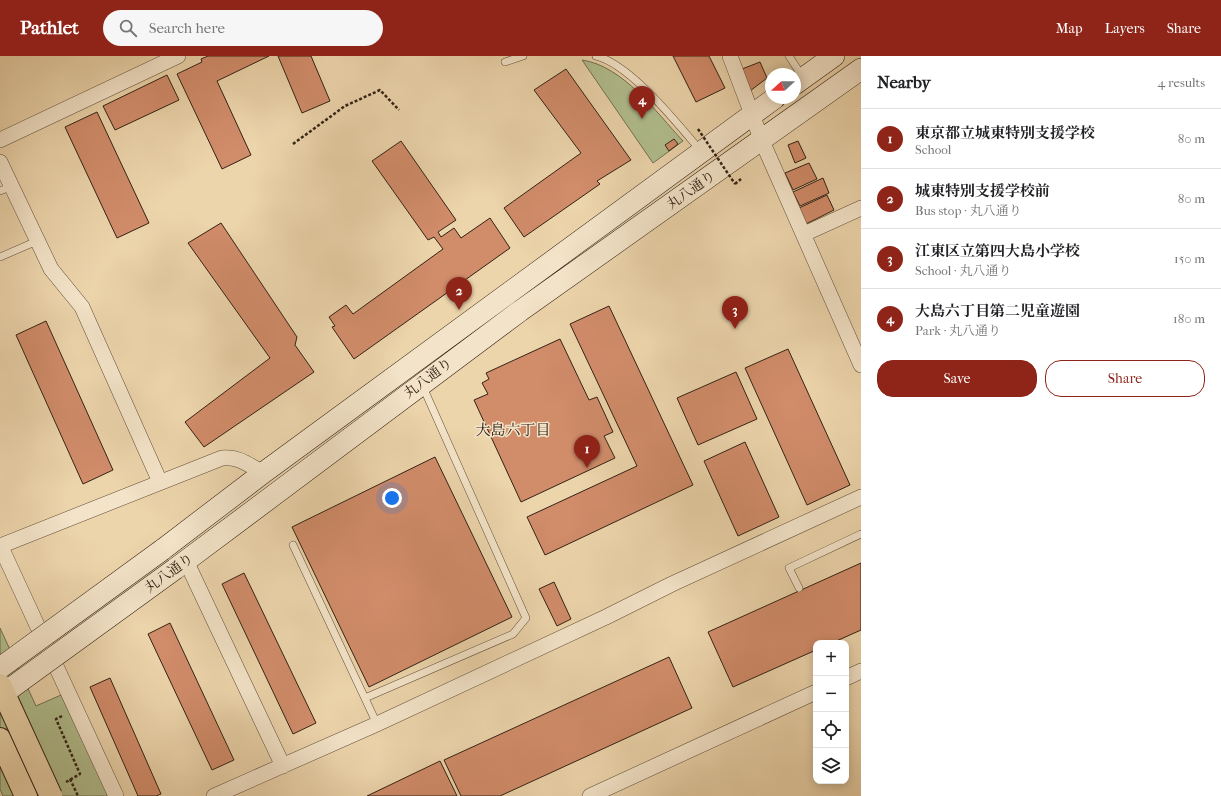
<!DOCTYPE html>
<html lang="en">
<head>
<meta charset="utf-8">
<style>
  :root { --surface:#fff; --page:#f6f6f6; --text:#202124; --muted:#757577; --line:#e0e0e0; --accent:#8f2418 }
  body { margin:0; font-family:"IM FELL French Canon","Noto Serif JP",serif; background:var(--page); color:var(--text) }
  .controls { position:absolute; right:12px; bottom:12px; display:grid; overflow:hidden; border-radius:8px; box-shadow:0 2px 10px #0003 }
  .controls button { width:36px; height:36px; display:grid; place-items:center; padding:0; border:0; border-bottom:1px solid var(--line); background:var(--surface); color:var(--text); font:20px sans-serif }
  .compass { position:absolute; left:765px; top:12px; width:36px; height:36px; border-radius:50%; background:var(--surface); box-shadow:0 2px 10px #0003; rotate:249deg }
  .you { position:absolute; left:392px; top:442px; width:14px; height:14px; margin:-10px; border:3px solid #fff; border-radius:50%; background:#1a73e8; box-shadow:0 0 0 6px #1a73e833 }
  .badge { display:grid; place-items:center; width:26px; height:26px; border-radius:50%; background:var(--accent); color:#fff; font-size:13px; font-weight:700 }
  .pin { position:absolute; translate:-50% -33px; filter:drop-shadow(0 1px 2px #0008) }
  .pin::after { content:''; position:absolute; top:21px; width:14px; height:12px; background:inherit; clip-path:polygon(0 0,100% 0,50% 100%) }
  .list { margin:0; padding:0; list-style:none }
  h2 { display:flex; justify-content:space-between; align-items:center; height:52px; margin:0; padding:0 16px; font-size:17px }
  h2 small { font-size:13px; font-weight:400; color:var(--muted) }
  .list li { display:grid; grid-template-columns:26px 1fr auto; gap:12px; align-items:center; box-sizing:border-box; height:60px; padding:0 16px; border-top:1px solid var(--line) }
  .list b { display:block; font-size:15px; white-space:nowrap }
  .list p { margin:0; font-size:13px; white-space:nowrap; color:var(--muted) }
  .list em { font-size:13px; font-style:normal; color:var(--muted) }
  .actions { display:flex; gap:8px; padding:12px 16px }
  .actions a { flex:1; padding:9px 0; border:1px solid var(--accent); border-radius:16px; text-align:center; font-size:14px; color:var(--accent) }
  .actions .main { background:var(--accent); color:#fff }
  .icon { flex:none; width:22px; height:22px; fill:none; stroke:currentColor; stroke-width:2; stroke-linecap:round; stroke-linejoin:round }
  .map { position:relative; flex:none; width:861px; height:740px; overflow:hidden }
  header { display:flex; align-items:center; gap:24px; box-sizing:border-box; height:56px; padding:0 20px; background:var(--accent); color:#fff }
  header strong { font-size:19px }
  nav { display:flex; gap:22px; margin-inline-start:auto; font-size:14px }
  .search { width:280px; height:36px; background:var(--page); display:flex; align-items:center; gap:10px; box-sizing:border-box; padding:0 14px; border-radius:22px; color:var(--muted); font-size:15px }
  main { display:flex }
  aside { flex:1; background:var(--surface) }
  .map>svg:first-child { display:block }
</style>
</head>
<body>
<header>
<strong>Pathlet</strong>
<div class="search"><svg class="icon" aria-label="search" viewBox="0 0 24 24"><circle cx="10" cy="10" r="6"/><path d="M15 15l6 6"/></svg>Search here</div>
<nav><a>Map</a><a>Layers</a><a>Share</a></nav>
</header>
<main>
<div class="map">
<svg width="861" height="740" viewBox="0 0 861 740">
  <rect width="100%" height="100%" fill="#ecd4ab"/>
  <filter id="stains"><feTurbulence type="fractalNoise" baseFrequency=".005" numOctaves="4"/><feColorMatrix values="0 0 0 0 .2 0 0 0 0 .09 0 0 0 0 .02 0 0 0 .5 -.17"/></filter>
  <radialGradient id="worn" r=".72"><stop offset=".6" stop-color="#630" stop-opacity="0"/><stop offset="1" stop-color="#630" stop-opacity=".3"/></radialGradient>
  <!-- green -->
  <path fill="#b1be8e" stroke="#727052" d="M582,4C623,10 656,56 683,85L653,107Z
    M0,572L36,650L61,639L109,740H3L0,733Z"/>
  <!-- building -->
  <path fill="#d18c6a" stroke="#322215" d="M208,0H269L217,25L251,99L222,113L177,18L202,6L201,3Z
    M278,0H311L330,45L302,57Z
    M673,0H709L725,32L696,46Z
    M760,6L767,22L750,35L742,13Z
    M566,13L631,104L597,125L600,128L524,181L504,152L581,97L534,34Z
    M167,19L179,44L115,74L103,50Z
    M97,56L149,167L117,182L65,71Z
    M674,83L678,88L669,95L665,89Z
    M401,85L456,164L438,176L441,181L454,172L461,182L490,162L510,192L354,303L332,271L335,270L329,261L346,249L353,258L443,193L434,181L428,184L372,105Z
    M798,85L806,102L795,107L788,89Z
    M809,107L817,123L793,134L785,117Z
    M823,122L829,137L800,150L793,136Z
    M827,139L834,154L806,168L799,152Z
    M221,167L297,281L295,289L314,316L204,391L185,366L270,302L188,187Z
    M609,250L693,429L545,499L527,461L637,410L570,268Z
    M46,265L113,414L83,428L16,279Z
    M560,283L589,344L597,341L613,376L604,380L615,402L521,446L474,344L488,338L482,327L489,323L486,317Z
    M788,293L850,429L807,449L745,312Z
    M736,316L757,363L698,389L677,342Z
    M745,386L779,461L738,480L704,405Z
    M435,401L512,561L369,631L292,471Z
    M861,507V574L832,587H816V594L733,631L708,576Z
    M244,517L316,667L293,678L222,528Z
    M554,526L571,563L557,570L539,533Z
    M170,567L234,704L212,714L148,578Z
    M669,601L692,652L500,740H461L444,704Z
    M110,622L161,738L156,740H138L90,631Z
    M440,705L457,740H367Z"/>
  <g fill="none" stroke-linecap="round" stroke-linejoin="round">
    <defs>
      <path id="lane" d="M596,0C630,8 677,67 700,94
        M789,0L802,20
        M505,6L523,0
        M0,135L12,130
        M0,201L37,185
        M293,489L377,668
        M799,532L789,512L861,478
        M365,642L513,578L526,562L423,331"/>
      <path id="street" d="M730,0L762,85L861,309
        M0,84L178,0
        M0,106L51,213L82,251L160,426
        M804,178L861,152
        M0,489L116,740
        M0,490L222,402C238,400 249,409 263,417
        M186,505L283,710
        M846,622L861,615
        M214,740L377,668L606,561L672,528L861,441
        M590,740L816,636"/>
      <path id="secondary" d="M795,28L834,0
        M162,494L263,417L775,42
        M175,513L520,255L861,13"/>
      <path id="highway" d="M0,683L26,740"/>
    </defs>
    <!-- lane casing -->
    <use href="#lane" stroke="#604e3a" stroke-width="8"/>
    <!-- street casing -->
    <use href="#street" stroke="#604e3a" stroke-width="16"/>
    <!-- secondary casing -->
    <use href="#secondary" stroke="#322215" stroke-width="22"/>
    <!-- highway casing -->
    <use href="#highway" stroke="#322215" stroke-width="24"/>
    <!-- path -->
    <path stroke="#322215" stroke-width="2.5" stroke-dasharray="3 2" stroke-linecap="butt" d="M293,88L345,50L380,34L399,54
      M735,128L741,123
      M62,660L56,663L80,718L66,726
      M70,723L78,740"/>
    <!-- lane -->
    <use href="#lane" stroke="#f3e3c8" stroke-width="7"/>
    <!-- street -->
    <use href="#street" stroke="#f3e3c8" stroke-width="15"/>
    <!-- secondary -->
    <use href="#secondary" stroke="#f3e3c8" stroke-width="21"/>
    <!-- highway -->
    <use href="#highway" stroke="#ecd4ab" stroke-width="22"/>
    <defs>
      <path id="secondary-bridge" d="M0,612L162,494
        M0,640L175,513"/>
      <path id="highway-bridge" d="M0,629L51,740"/>
    </defs>
    <!-- secondary-bridge casing -->
    <use href="#secondary-bridge" stroke="#322215" stroke-width="22" stroke-linecap="butt"/>
    <!-- highway-bridge casing -->
    <use href="#highway-bridge" stroke="#322215" stroke-width="24" stroke-linecap="butt"/>
    <!-- path-bridge -->
    <path stroke="#322215" stroke-width="2.5" stroke-dasharray="3 2" stroke-linecap="butt" d="M698,73L735,128"/>
    <!-- secondary-bridge -->
    <use href="#secondary-bridge" stroke="#f3e3c8" stroke-width="21"/>
    <!-- highway-bridge -->
    <use href="#highway-bridge" stroke="#ecd4ab" stroke-width="22"/>
  </g>
  <g text-anchor="middle" dominant-baseline="central" stroke-width="3" stroke-linejoin="round" paint-order="stroke">
    <!-- street labels -->
    <g font-size="14" fill="#322215" stroke="#f3e3c8">
      <text transform="translate(691 134) rotate(-35)">丸八通り</text>
      <text transform="translate(428 322) rotate(-37)">丸八通り</text>
      <text transform="translate(169 517) rotate(-36)">丸八通り</text>
    </g>
    <!-- neighbourhood labels -->
    <g font-size="15" fill="#322215" stroke="#f3e3c8">
      <text x="513" y="374">大島六丁目</text>
    </g>
  </g>
  <rect width="100%" height="100%" filter="url(#stains)"/>
  <rect width="100%" height="100%" fill="url(#worn)"/>
</svg>
<div class="controls">
<button>+</button>
<button>−</button>
<button><svg class="icon" aria-label="locate" viewBox="0 0 24 24"><circle cx="12" cy="12" r="6"/><path d="M12 2v4M12 18v4M2 12h4M18 12h4"/></svg></button>
<button><svg class="icon" aria-label="layers" viewBox="0 0 24 24"><path d="M12 4l9 5-9 5-9-5zM3 14l9 5 9-5"/></svg></button>
</div>
<svg class="compass" viewBox="-18 -18 36 36"><path d="M0-13l5 13h-10z" fill="#e53935"/><path d="M0 13l5-13h-10z" fill="#757577"/></svg>
<div class="you"></div>
<div class="pin badge" style="left:587px;top:412px">1</div>
<div class="pin badge" style="left:459px;top:254px">2</div>
<div class="pin badge" style="left:735px;top:273px">3</div>
<div class="pin badge" style="left:642px;top:63px">4</div>
</div>
<aside>
<h2>Nearby<small>4 results</small></h2>
<ul class="list">
<li><span class="badge">1</span><div><b>東京都立城東特別支援学校</b><p>School</p></div><em>80 m</em></li>
<li><span class="badge">2</span><div><b>城東特別支援学校前</b><p>Bus stop · 丸八通り</p></div><em>80 m</em></li>
<li><span class="badge">3</span><div><b>江東区立第四大島小学校</b><p>School · 丸八通り</p></div><em>150 m</em></li>
<li><span class="badge">4</span><div><b>大島六丁目第二児童遊園</b><p>Park · 丸八通り</p></div><em>180 m</em></li>
</ul>
<div class="actions"><a class="main">Save</a><a>Share</a></div>
</aside>
</main>
</body>
</html>
